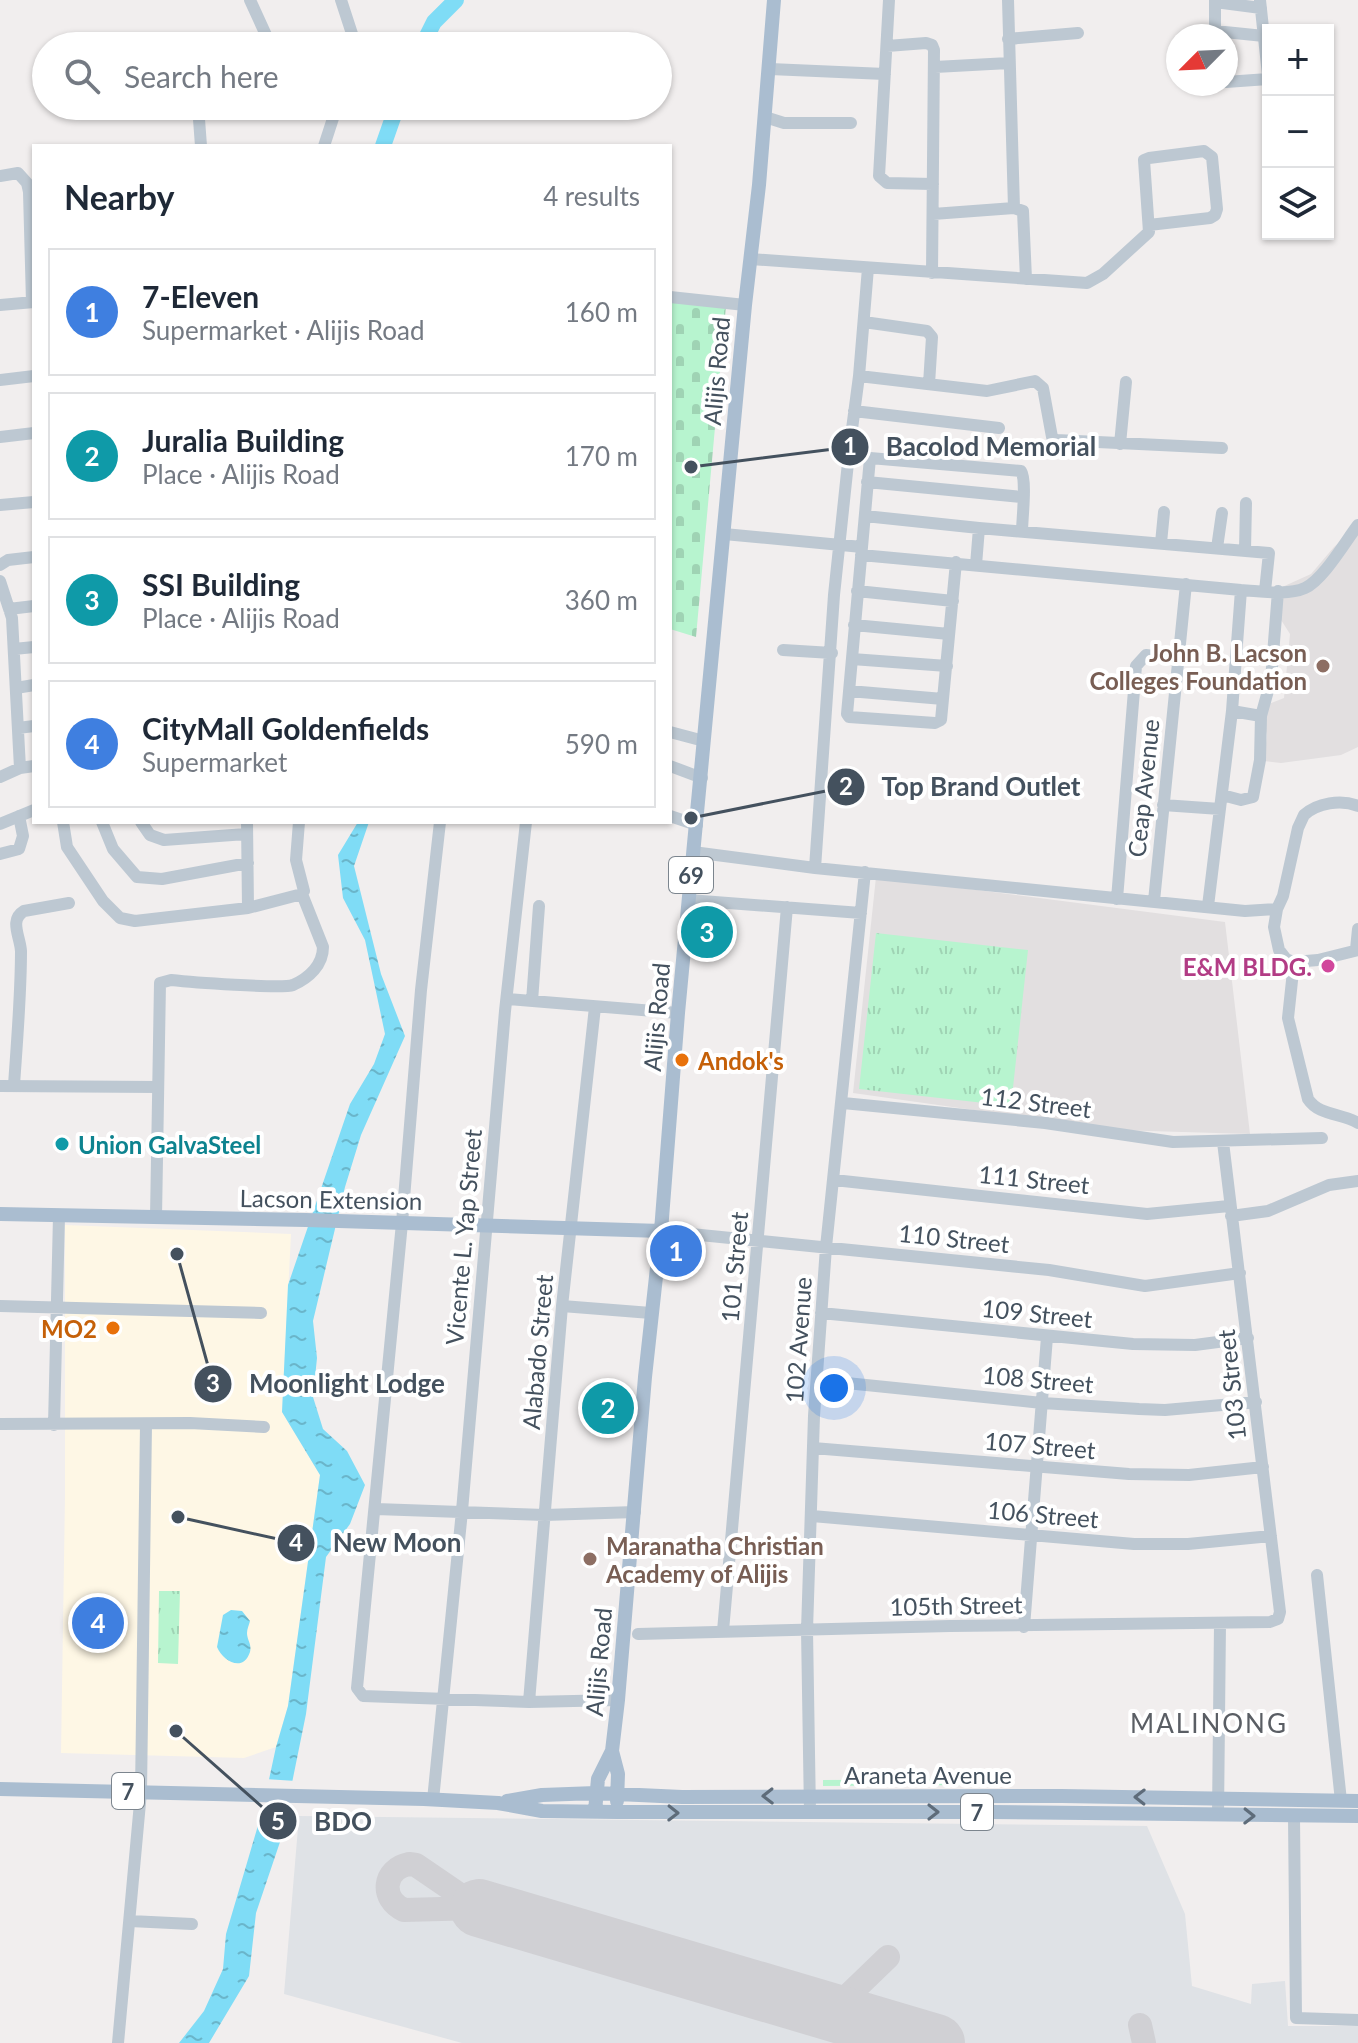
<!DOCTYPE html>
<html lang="en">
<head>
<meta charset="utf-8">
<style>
  :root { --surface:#fff; --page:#f2f2f3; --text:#1f2937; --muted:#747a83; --line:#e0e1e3; --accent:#1a73e8 }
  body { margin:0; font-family:Lato,sans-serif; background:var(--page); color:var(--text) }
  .controls { position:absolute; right:24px; top:24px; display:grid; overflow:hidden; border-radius:0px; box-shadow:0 2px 6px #0004 }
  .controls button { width:72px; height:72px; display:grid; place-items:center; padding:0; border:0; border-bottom:2px solid var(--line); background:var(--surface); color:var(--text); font:40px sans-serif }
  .compass { position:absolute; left:1166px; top:24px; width:72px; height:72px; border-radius:50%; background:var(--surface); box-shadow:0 2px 6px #0004; rotate:246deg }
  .you { position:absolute; left:834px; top:1388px; width:28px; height:28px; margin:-20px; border:6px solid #fff; border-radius:50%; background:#1a73e8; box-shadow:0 0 0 12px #1a73e833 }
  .badge { display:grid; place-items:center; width:52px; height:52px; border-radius:50%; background:var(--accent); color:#fff; font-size:26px; font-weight:700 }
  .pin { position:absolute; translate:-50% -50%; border:4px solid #fff; box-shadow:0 2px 8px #0006 }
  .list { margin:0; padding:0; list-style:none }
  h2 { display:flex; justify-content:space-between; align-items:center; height:104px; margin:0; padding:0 32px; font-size:34px }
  h2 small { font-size:26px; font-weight:400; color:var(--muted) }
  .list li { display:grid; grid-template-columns:52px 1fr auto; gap:24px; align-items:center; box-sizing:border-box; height:128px; margin:0 16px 16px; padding:0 16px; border:2px solid var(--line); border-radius:0px }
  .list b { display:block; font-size:30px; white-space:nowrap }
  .list p { margin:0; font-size:26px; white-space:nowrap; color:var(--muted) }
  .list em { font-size:26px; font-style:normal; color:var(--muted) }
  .icon { flex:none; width:44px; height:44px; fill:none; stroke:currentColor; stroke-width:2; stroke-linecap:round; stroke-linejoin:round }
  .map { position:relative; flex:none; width:1358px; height:2043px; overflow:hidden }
  .search { position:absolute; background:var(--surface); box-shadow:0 2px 6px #0004; left:32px; top:32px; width:640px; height:88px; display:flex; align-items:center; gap:20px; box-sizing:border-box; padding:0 28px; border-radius:44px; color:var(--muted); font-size:30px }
  .panel { position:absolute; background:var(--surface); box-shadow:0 2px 6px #0004; left:32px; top:144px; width:640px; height:680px; border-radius:0px }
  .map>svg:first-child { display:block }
</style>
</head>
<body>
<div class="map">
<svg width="1358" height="2043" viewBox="0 0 1358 2043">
  <defs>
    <pattern id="grass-tufts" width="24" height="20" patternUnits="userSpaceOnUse" patternTransform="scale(2)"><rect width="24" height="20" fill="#b7f4cf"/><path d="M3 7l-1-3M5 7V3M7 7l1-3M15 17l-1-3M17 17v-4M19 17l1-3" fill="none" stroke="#9fd3b4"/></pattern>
    <pattern id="cemetery-stones" width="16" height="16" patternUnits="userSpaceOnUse" patternTransform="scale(2)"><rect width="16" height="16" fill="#b7f4cf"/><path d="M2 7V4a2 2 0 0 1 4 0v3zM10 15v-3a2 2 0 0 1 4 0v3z" fill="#9fd3b4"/></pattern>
    <pattern id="water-ripples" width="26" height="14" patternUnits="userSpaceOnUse" patternTransform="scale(2)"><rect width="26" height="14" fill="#7fdcf6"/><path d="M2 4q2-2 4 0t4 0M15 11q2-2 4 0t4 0" fill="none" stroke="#6ab5ca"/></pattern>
  </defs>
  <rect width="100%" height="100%" fill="#f1eeee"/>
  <!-- commercial -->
  <path fill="#fef7e5" d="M65,1225L291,1234L282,1412L320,1475L288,1706L276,1747L244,1758L61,1753L65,1496Z"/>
  <!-- education -->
  <path fill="#e2dfe0" d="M1358,525V747L1341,755L1281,763L1264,761L1267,735L1261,707L1284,698L1290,634L1276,612L1280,588L1311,574L1334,547Z
    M876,877L1225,922L1250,1134L1115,1130L853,1093Z"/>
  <!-- airport -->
  <path fill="#dfe2e6" d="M299,1816L1147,1826L1185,1914L1192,1986L1251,2004L1252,1984L1285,1981L1288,2026H1358V2043H462L284,1994Z"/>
  <!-- grass -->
  <path fill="url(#grass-tufts)" d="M876,933L1028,950L1011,1106L859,1089Z
    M159,1591H180L178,1664L158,1663Z
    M976,1779L977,1785L823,1786V1780Z"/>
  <!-- cemetery -->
  <path fill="url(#cemetery-stones)" d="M670,300L726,306L696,637L670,629Z"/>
  <!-- water -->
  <path fill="url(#water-ripples)" d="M358,822H369L354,866L381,974L405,1036L361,1135L345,1187L313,1321L317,1358L313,1397L323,1429L347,1451L365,1485L350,1524L326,1557L306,1714L280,1842L256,1913L249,1976L209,2043H179L204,2011L223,1969L226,1934L262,1812L276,1747L288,1706L320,1475L282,1412L288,1285L350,1104L374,1064L385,1034L365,940L343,898L338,855Z
    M231,1610L242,1611L250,1621C249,1625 247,1629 247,1633C247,1640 252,1644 250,1652C243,1673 223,1661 217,1647L223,1615Z"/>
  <!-- pier -->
  <path fill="#f1eeee" d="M265,1779L296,1781L290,1811L259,1810Z"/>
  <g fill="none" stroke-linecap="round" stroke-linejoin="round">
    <!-- river -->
    <path stroke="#7fdcf6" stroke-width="16" d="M422,46L434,22L456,0
      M383,146L397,106"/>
    <!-- taxiway -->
    <path stroke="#d0d0d4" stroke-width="24" d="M409,1864L416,1865L479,1908L404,1910C380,1899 383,1869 409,1864Z
      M831,2012L888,1957
      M1140,2025L1144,2043"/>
    <!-- runway -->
    <path stroke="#d0d0d4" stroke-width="58" d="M479,1908L936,2043"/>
    <!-- minor -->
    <path stroke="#bdc8d2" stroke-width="12" d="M250,0L271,46
      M341,0L356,46
      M889,0L879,176L887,183L933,184
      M1008,0L1014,208
      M1215,0V36
      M1260,0L1268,75
      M1215,2L1261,8
      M1215,31L1264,36
      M1008,39L1078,33
      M887,46L926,43L932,45L934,50L932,273
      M935,67L1009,63
      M770,69L885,74
      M1226,82L1268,79
      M198,106L201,146
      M765,117L784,123H851
      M324,146L337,106
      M0,176L18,173L27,183L29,192L32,302
      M933,214L1014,208L1023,211L1026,279
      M751,259L1087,283L1103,274L1149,232L1144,160L1149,158L1204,151L1212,157L1217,209L1215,215L1210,218L1149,225
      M670,297L745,305
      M0,305L34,302
      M864,322L927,331L932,337L929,384
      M859,376L987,391L1035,381L1043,388L1052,437L1056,440L1222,448
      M0,380L34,376
      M854,411L999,428
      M0,437L34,433
      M1120,444L1126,382
      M867,482L1022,497
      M0,505L34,502
      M865,516L979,528L1269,553L1265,591
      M724,534L862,547
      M1161,543L1164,512
      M1217,548L1222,513
      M1245,550L1246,503
      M861,555L1241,590C1260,591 1287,596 1305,588C1323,580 1345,542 1358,525
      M956,562L941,720L935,723L849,717L847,714L870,458L1021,471C1027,480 1022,519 1022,532
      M0,565L8,560L34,557
      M976,565L979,528
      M0,581L12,618L20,768
      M857,591L953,601
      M9,609L34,606
      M854,625L949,634
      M14,649L34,647
      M783,650L832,653
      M852,659L947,666
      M16,688L34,685
      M849,691L943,699
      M1232,711L1261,716
      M18,728L34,726
      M670,732L704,741
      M670,766L702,778
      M0,777L20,768L34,766
      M1222,795L1241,800L1253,797L1260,760L1261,716L1271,680L1278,591
      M1163,805L1220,809
      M1358,806C1341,799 1317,803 1304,815L1298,828L1283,896L1277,909L1274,927L1279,950L1286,959L1294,962L1318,960L1358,950
      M670,816L697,825
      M63,822L67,847L103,901L120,918L135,921L248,908L302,894L304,891L296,860L299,822
      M102,822L113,849L137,877L162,879L248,863
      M141,822L150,835L164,840L246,834
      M247,822L248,908
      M440,822L421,990L402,1223L357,1688L363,1696L529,1702L618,1700
      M0,824L34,810
      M693,852L815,868L1245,911L1277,909
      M0,854L19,849L23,836L19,816
      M815,868L834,595L850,444L859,376L868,268
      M1117,899L1136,666L1146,655L1177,659
      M689,900L861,913
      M1154,901L1186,584
      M1208,906L1232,711L1241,590
      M1356,949L1358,929
      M1294,962L1288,1018L1308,1099C1319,1116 1342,1113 1358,1123
      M507,999L678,1013
      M532,1001L539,906
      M14,1085C17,1041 21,995 21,951C20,936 9,920 24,911L69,903
      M0,1086L158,1087
      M843,1103L1045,1123L1173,1142L1322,1138
      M834,1180L1147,1214L1229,1206
      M1231,1216L1268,1211L1329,1185L1358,1181
      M156,1217L160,983L171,980C189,982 282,989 293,985C309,978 323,965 323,947L302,894
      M661,1231L1049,1270L1145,1286L1240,1273
      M0,1306L261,1313
      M562,1306L651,1313
      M821,1313L1133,1344L1195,1345L1248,1338
      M817,1380L1042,1403L1139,1409L1165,1410L1256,1402
      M0,1424L190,1423L264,1427
      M54,1425L59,1216
      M813,1448L1129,1474L1189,1475L1263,1467
      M376,1509L545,1515L635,1512
      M812,1516L1134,1544H1188L1271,1536
      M1317,1575L1341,1801
      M1024,1627L1047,1337
      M723,1631L787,907
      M638,1634L950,1626L1270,1622L1278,1619L1280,1612L1223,1142
      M529,1702L562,1306L595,1007
      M433,1800L462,1511L505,1011L526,822
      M810,1813L807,1630L814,1416L826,1247L865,872
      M1218,1815L1220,1623
      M1294,1817L1296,2018L1358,2020
      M130,1921L192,1924
      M118,2043L141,1792L146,1424"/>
    <!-- major -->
    <path stroke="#aabdd0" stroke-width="14" d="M0,1214L306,1220L661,1231
      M612,1751L618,1774L617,1801
      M0,1789L424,1799L498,1803L542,1811L617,1812H992L1358,1816
      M507,1801L542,1795L596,1793L682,1797L1062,1796L1358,1801
      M595,1811L598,1779L612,1751L618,1700L645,1377L661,1231L678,1013L745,305L759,185L774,0"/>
  </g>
  <!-- one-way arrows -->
  <defs><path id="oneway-chevron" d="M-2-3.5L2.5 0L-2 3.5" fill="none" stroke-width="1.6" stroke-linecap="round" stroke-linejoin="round" transform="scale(2)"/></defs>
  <g stroke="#5e6c7a">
    <use href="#oneway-chevron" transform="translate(768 1796) rotate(179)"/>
    <use href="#oneway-chevron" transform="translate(1140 1797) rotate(-179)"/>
    <use href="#oneway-chevron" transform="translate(933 1812)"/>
    <use href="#oneway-chevron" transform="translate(673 1813) rotate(1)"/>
    <use href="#oneway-chevron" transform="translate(1249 1816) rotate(1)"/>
  </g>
  <!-- markers -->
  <g fill="#8d6e63" stroke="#fff" stroke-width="3">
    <circle cx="1323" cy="666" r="8"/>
    <circle cx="590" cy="1559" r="8"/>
  </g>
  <circle fill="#d1479c" stroke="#fff" stroke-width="3" cx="1328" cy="966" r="8"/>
  <g fill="#e8710a" stroke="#fff" stroke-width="3">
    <circle cx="682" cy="1060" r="8"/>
    <circle cx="113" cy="1328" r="8"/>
  </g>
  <circle fill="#0f9aa8" stroke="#fff" stroke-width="3" cx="62" cy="1144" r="8"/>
  <g text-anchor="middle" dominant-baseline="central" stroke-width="8" stroke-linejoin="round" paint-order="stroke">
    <!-- shield labels -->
    <g fill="#fff" stroke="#7c858e" stroke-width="2">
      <rect x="669" y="857" width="44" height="36" rx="6"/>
      <rect x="112" y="1773" width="32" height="36" rx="6"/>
      <rect x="961" y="1794" width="32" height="36" rx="6"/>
    </g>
    <g font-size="22" font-weight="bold" fill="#44515e">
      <text x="691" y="875">69</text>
      <text x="128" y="1791">7</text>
      <text x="977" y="1812">7</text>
    </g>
    <!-- street labels -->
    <g font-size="24" fill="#44515e" stroke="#fff">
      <text transform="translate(716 371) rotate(-85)">Alijis Road</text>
      <text transform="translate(1143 788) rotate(-84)">Ceap Avenue</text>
      <text transform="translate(656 1017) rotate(-85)">Alijis Road</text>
      <text transform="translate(1036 1102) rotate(7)">112 Street</text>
      <text transform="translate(1034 1179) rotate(6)">111 Street</text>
      <text transform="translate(331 1199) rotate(1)">Lacson Extension</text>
      <text transform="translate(463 1237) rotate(-85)">Vicente L. Yap Street</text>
      <text transform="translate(954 1238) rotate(6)">110 Street</text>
      <text transform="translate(734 1267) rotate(-85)">101 Street</text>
      <text transform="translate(1037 1313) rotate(6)">109 Street</text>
      <text transform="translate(798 1340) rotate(-86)">102 Avenue</text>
      <text transform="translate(537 1352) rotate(-85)">Alabado Street</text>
      <text transform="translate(1038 1379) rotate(5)">108 Street</text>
      <text transform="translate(1231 1385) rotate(-96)">103 Street</text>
      <text transform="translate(1040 1445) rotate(5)">107 Street</text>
      <text transform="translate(1043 1514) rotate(5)">106 Street</text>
      <text transform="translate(956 1605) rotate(-1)">105th Street</text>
      <text transform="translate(598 1662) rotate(-85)">Alijis Road</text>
      <text x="928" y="1774">Araneta Avenue</text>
    </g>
    <!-- education labels -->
    <g font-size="24" font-weight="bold" fill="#785e54" stroke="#fff" text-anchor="end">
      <text x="1307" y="652">John B. Lacson<tspan x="1307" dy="28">Colleges Foundation</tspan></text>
      <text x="606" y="1545" text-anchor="start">Maranatha Christian<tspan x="606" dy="28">Academy of Alijis</tspan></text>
    </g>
    <!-- hotel labels -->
    <g font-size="24" font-weight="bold" fill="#b23c85" stroke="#fff" text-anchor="end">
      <text x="1312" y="966">E&amp;M BLDG.</text>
    </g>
    <!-- food labels -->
    <g font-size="24" font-weight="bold" fill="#c56008" stroke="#fff" text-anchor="start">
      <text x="698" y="1060">Andok's</text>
      <text x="97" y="1328" text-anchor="end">MO2</text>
    </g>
    <!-- culture labels -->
    <g font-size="24" font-weight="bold" fill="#0d838f" stroke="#fff" text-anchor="start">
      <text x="78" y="1144">Union GalvaSteel</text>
    </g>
    <!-- neighbourhood labels -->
    <g font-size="26" letter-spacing="2" fill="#5a5e64" stroke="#fff">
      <text x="1209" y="1723">MALINONG</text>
    </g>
  </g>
  <!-- callouts -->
  <path fill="none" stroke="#44515e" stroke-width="3" d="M691 467L850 447M691 818L846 787M177 1254L213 1384M178 1517L296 1543M176 1731L278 1821"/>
  <g fill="#44515e" stroke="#fff" stroke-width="3">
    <circle cx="691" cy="467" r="8"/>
    <circle cx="691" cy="818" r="8"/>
    <circle cx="177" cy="1254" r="8"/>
    <circle cx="178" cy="1517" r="8"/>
    <circle cx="176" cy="1731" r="8"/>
    <circle cx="850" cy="447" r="20"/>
    <circle cx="846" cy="787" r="20"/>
    <circle cx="213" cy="1384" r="20"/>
    <circle cx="296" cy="1543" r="20"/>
    <circle cx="278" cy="1821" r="20"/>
  </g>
  <g font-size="24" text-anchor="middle" font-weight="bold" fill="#fff">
    <text x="850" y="455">1</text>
    <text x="846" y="795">2</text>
    <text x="213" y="1392">3</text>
    <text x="296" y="1551">4</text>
    <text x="278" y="1830">5</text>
  </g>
  <g font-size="26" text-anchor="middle" font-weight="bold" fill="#44515e" stroke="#fff" stroke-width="8" stroke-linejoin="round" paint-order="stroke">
    <text x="991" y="456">Bacolod Memorial</text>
    <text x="981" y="796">Top Brand Outlet</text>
    <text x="347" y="1393">Moonlight Lodge</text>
    <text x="397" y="1552">New Moon</text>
    <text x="343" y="1831">BDO</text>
  </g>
</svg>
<div class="controls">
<button>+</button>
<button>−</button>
<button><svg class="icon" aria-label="layers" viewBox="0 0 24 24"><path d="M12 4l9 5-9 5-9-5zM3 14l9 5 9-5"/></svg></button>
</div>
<svg class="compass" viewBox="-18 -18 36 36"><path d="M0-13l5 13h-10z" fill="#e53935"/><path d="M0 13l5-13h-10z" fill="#747a83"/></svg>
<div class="you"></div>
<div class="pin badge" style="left:676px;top:1251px;background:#3f7fe0">1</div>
<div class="pin badge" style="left:608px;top:1408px;background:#0f9aa8">2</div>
<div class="pin badge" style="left:707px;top:932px;background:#0f9aa8">3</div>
<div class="pin badge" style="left:98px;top:1623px;background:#3f7fe0">4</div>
<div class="search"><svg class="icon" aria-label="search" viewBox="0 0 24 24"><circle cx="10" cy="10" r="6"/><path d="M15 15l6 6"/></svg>Search here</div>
<section class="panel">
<h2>Nearby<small>4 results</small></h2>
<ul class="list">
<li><span class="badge" style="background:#3f7fe0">1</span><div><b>7-Eleven</b><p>Supermarket · Alijis Road</p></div><em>160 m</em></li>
<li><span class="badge" style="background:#0f9aa8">2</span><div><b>Juralia Building</b><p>Place · Alijis Road</p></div><em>170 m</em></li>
<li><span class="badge" style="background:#0f9aa8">3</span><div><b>SSI Building</b><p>Place · Alijis Road</p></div><em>360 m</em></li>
<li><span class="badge" style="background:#3f7fe0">4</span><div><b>CityMall Goldenfields</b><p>Supermarket</p></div><em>590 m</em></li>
</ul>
</section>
</div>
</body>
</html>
